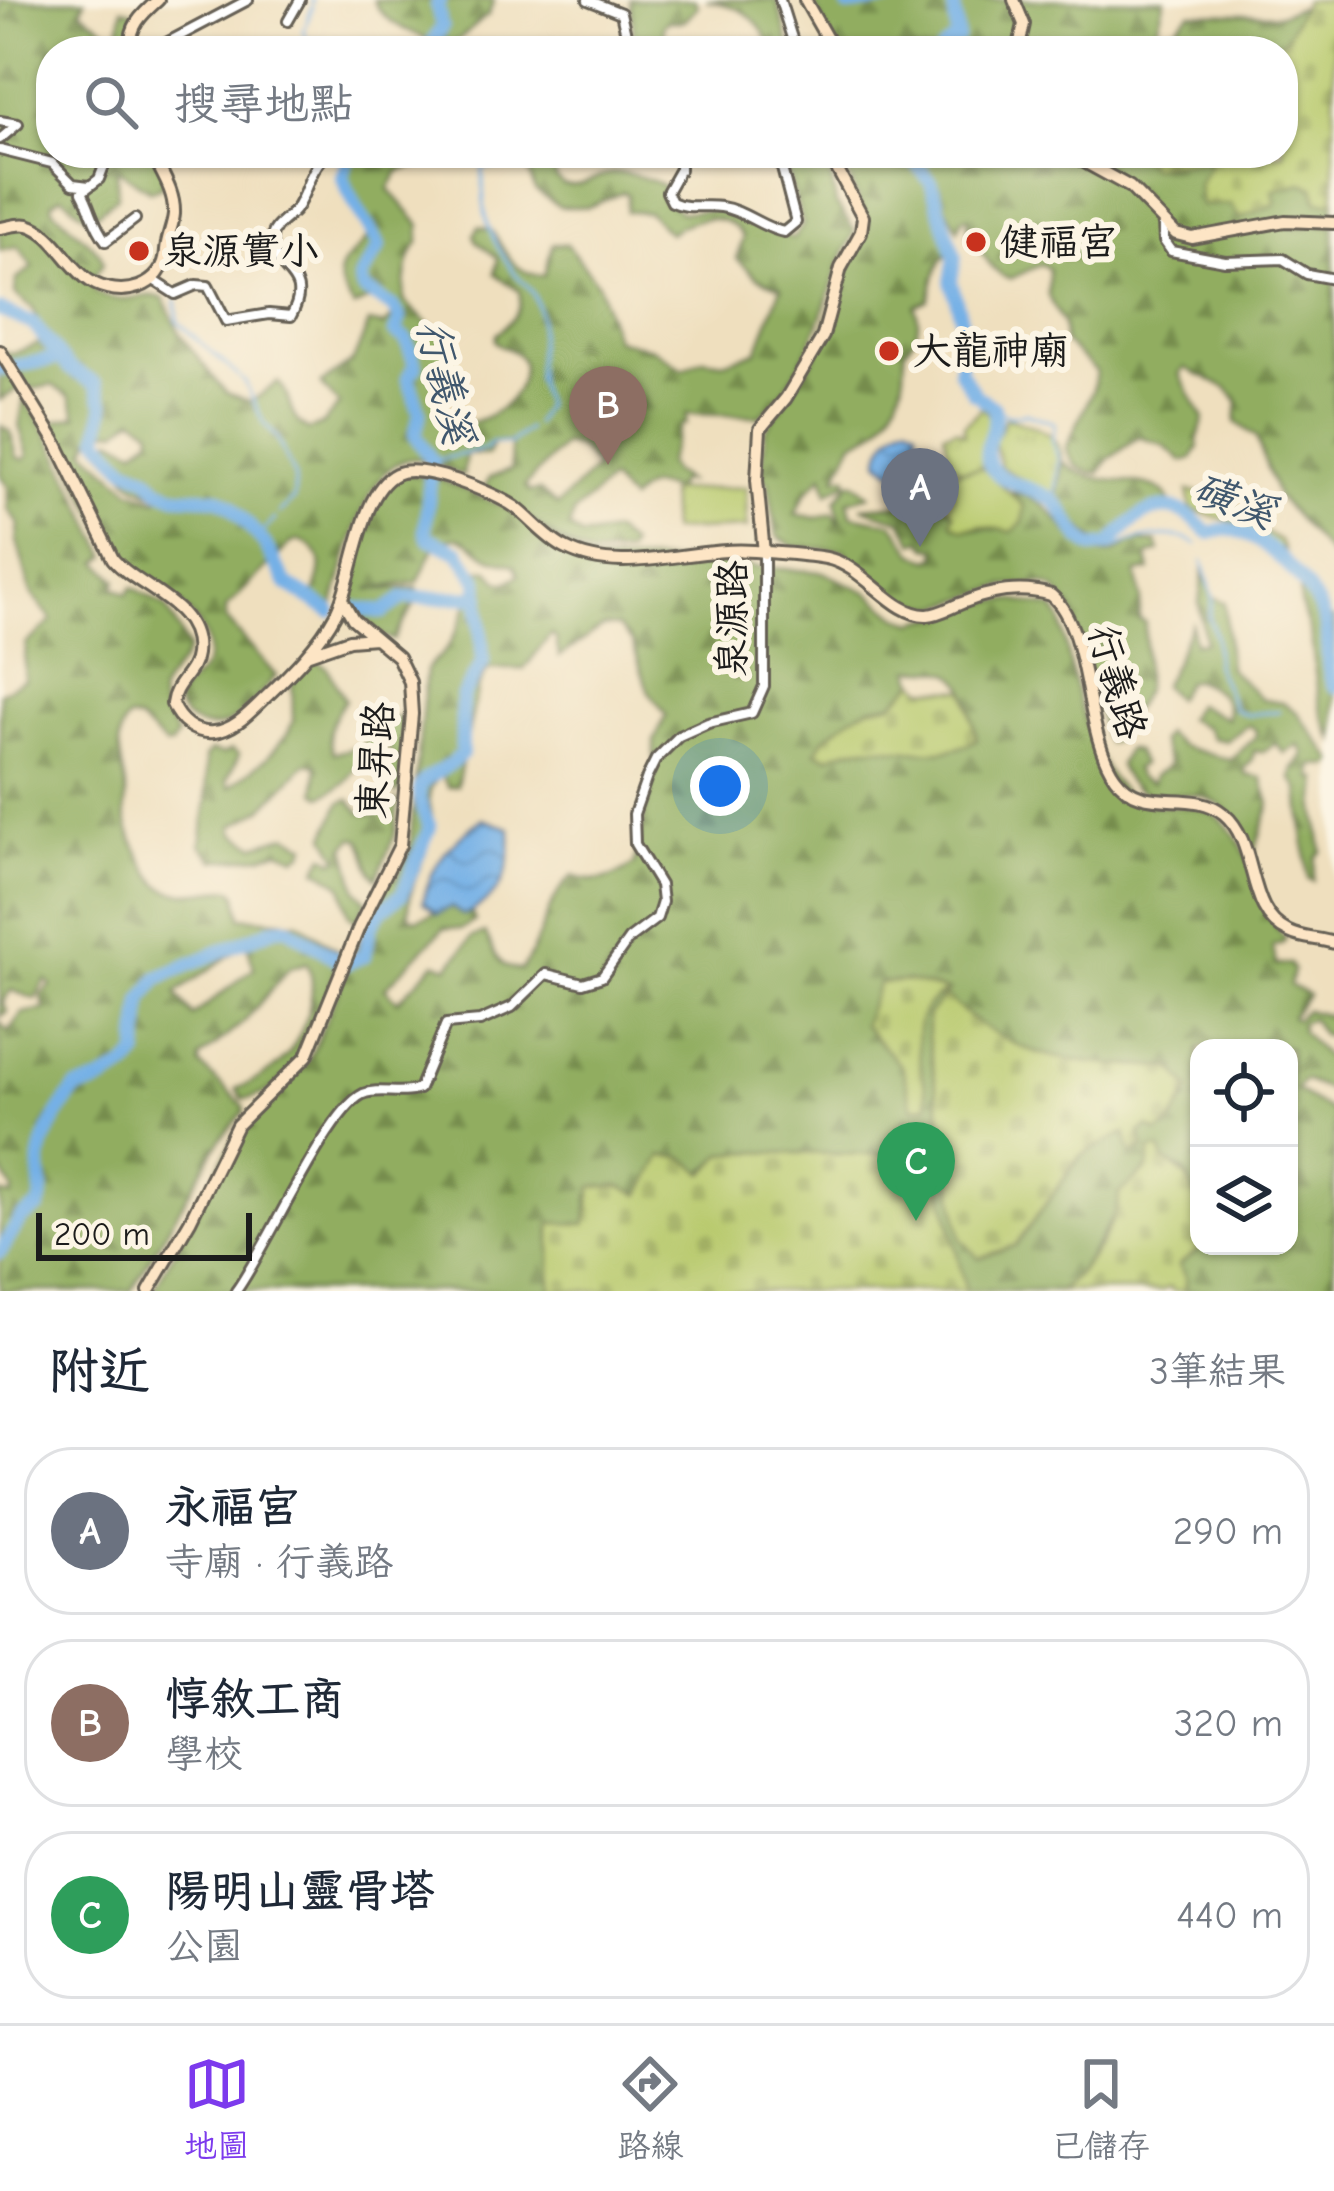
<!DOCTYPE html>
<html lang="zh-TW">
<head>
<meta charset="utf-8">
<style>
  :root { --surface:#fff; --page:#f2f2f3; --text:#1f2937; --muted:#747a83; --line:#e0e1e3; --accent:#7c3aed }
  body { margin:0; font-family:"Comic Neue","LXGW WenKai TC",sans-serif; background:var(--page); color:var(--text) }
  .controls { position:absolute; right:36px; bottom:36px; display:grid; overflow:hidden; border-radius:24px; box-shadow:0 3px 9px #0004 }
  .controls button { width:108px; height:108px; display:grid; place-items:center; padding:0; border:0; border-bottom:3px solid var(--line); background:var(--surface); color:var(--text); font:60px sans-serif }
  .scale { position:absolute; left:36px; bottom:30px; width:216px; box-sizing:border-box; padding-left:12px; border:6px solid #1c1c1c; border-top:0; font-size:33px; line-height:42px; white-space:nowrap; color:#1c1c1c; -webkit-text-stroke:9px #fcf5e5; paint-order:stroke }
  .you { position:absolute; left:720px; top:786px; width:42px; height:42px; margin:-30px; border:9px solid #fff; border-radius:50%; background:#1a73e8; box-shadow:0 0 0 18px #1a73e833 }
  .badge { display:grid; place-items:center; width:78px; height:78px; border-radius:50%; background:var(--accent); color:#fff; font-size:39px; font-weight:700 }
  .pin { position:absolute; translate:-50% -99px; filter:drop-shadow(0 3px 6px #0008) }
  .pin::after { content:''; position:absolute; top:63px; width:42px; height:36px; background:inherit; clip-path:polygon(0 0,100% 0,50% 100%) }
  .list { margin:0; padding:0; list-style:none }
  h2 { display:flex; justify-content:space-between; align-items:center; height:156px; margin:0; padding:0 48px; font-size:51px }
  h2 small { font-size:39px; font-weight:400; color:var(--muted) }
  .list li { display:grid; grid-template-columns:78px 1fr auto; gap:36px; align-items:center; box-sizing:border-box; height:168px; margin:0 24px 24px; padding:0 24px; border:3px solid var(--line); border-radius:48px }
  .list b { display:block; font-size:45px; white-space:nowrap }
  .list p { margin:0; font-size:39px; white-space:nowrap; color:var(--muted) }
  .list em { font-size:39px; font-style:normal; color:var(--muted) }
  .icon { flex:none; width:66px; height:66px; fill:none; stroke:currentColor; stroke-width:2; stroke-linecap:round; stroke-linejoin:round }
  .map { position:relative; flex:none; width:1334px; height:1291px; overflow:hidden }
  .search { position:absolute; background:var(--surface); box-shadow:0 3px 9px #0004; left:36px; right:36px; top:36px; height:132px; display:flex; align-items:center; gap:30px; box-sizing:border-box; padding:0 42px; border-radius:48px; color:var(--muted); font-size:45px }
  .sheet { height:732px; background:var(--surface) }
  nav { display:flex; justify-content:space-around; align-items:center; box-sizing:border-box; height:168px; border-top:3px solid var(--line); background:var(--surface); font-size:33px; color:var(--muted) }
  nav a { display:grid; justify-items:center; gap:6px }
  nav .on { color:var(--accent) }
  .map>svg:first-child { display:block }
</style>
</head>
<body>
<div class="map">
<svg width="1334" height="1291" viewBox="0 0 1334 1291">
  <defs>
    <pattern id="grass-tufts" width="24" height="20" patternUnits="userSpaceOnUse" patternTransform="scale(3)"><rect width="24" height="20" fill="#b7c96c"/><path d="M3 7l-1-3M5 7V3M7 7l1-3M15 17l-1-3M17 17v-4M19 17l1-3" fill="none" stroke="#9dac5d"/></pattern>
    <pattern id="forest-firs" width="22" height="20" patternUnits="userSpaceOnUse" patternTransform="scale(3)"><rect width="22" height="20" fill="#91ad60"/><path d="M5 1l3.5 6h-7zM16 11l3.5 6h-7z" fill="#768c4e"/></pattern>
    <pattern id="cemetery-stones" width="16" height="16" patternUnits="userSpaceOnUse" patternTransform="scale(3)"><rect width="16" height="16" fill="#b7c96c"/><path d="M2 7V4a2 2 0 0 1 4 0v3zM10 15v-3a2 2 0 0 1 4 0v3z" fill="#9dac5d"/></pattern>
    <pattern id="water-waves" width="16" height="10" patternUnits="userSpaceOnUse" patternTransform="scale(3)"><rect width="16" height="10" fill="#75b0e6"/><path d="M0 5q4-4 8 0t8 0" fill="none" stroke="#5f8eba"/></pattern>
  </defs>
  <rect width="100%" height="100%" fill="#fcf5e5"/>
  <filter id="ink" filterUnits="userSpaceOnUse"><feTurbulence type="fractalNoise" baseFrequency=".00833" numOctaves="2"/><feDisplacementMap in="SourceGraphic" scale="24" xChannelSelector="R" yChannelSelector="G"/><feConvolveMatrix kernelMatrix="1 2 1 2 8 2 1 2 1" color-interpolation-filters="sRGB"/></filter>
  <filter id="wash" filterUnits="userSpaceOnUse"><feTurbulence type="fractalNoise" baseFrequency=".004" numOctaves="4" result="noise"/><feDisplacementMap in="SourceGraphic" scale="48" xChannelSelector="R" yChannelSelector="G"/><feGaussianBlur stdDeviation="2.7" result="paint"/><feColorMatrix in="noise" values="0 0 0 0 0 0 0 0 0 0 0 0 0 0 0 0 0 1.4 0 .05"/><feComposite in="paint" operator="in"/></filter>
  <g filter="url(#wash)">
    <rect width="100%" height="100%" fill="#efdfbe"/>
    <!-- grass -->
    <path fill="url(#grass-tufts)" stroke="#6a7244" stroke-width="3" d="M983,407L994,421L983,454V468L960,470L951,463L944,432L956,429L964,434V425Z
      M1006,417C1052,433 1073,437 1055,493L1042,492L1001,467L994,442Z
      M1188,491L1231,498L1250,523L1280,542L1284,551L1261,543L1238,523L1196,511L1191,508Z"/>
    <!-- forest -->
    <path fill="url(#forest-firs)" stroke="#56643e" stroke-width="3" fill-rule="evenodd" d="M0,0H85L81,11L114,35L120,27L122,8L135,12L130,51H51V153H164L167,173L161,187L150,191L117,169V197L90,219L62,196L52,203L53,209L100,253L103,263L92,280L94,291C125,310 143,288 164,299L180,334L215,380L227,393L251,402L278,382C294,397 285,418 309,430L322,425L339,405L321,384L353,361L369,323L384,326L394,316L376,296L354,307C318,261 357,262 373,229L340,174L344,153H440L430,162L399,171L389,189L420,225L419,243C406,256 405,283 404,301L450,344C454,375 424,396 446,424C477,427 515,409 522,375C523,368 524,362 520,357C514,349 502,349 495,341L496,334C510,322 524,313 519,291L495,274L498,258L477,242L474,235L479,227L491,230C507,252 512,274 544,276L553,244H567L599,285L615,339L652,348L683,369L703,359L724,362L757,351L781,287L758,278L737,259L743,237C725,209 691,218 669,233L648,212H626L628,195L624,192L588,207H560L535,190L522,153H549L556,178L563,185C588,189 593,175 613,173C626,171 654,180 664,186L665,200L680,212L720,210L793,239L803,225L782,153H827L836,204L854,230C852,243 843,252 839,265C823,314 802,383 759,416L686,414V424H681L667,463L672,472L686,481H679L674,490C655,485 646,481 630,501L610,480L574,513L569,527L582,537L614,532L630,545L627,553L590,556L556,538L485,487L489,478L511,470L510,443H493L488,455L466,454L463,475C448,471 432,461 418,459C364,454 346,568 333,606L314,595C321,571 329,554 300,540L291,543L226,608V619L276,676C256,698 229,740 196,724C185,719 180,714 176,703C182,679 209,679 208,650C207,612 151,586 128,562C99,532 71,461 51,422L77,416L70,397L52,385L34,389L26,384L0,400V351L12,354L45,341L33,309L15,294L16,280L33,267L18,247L0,251ZM134,417L152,430L151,438L135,450L113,438L102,450L133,483L159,497L157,500L131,490L86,450C91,434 103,429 118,430ZM564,444L578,447L597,467L557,506L540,491L529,492L525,486Z
      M373,0H494L488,16C469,26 462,44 439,47C416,29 389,31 373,0Z
      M630,0H695L698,6L683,22L668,21L663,25L665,46L636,51Z
      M706,0H777L791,51H773C758,17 745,7 706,0Z
      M812,0H1165L1157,28L1168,34L1191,13L1277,15L1304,6L1285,39L1265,51H837Z
      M840,153H896C913,167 932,184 937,206C942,223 941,236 952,251C933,263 935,282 928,300L915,306C922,326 917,335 904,352C908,386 890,431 854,441L836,477L847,476V482L828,493L823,475L806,493L795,514L817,518L833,513L840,524L836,500L850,482H855L870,495L848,501L851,515L893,523L915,554L930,559L938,556L936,548L928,547L921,539L915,543L901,520L861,507L903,504L928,513L934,507L948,506L955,514V526L1012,531L1024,506L1012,492C1064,501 1062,549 1104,553C1117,555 1120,548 1130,543C1137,539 1148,543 1157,542L1160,551L1147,556L1150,570L1136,573L1141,598L1139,620L1145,622V689L1115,741L1107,743L1104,736L1072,611L1056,590L1044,584L1004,586L938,607C903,604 866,579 844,550L794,547L777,536L768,482L762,477L765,430L814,358L842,277L868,227Z
      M905,153H1138L1151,167L1207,160L1209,164L1272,190L1302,183L1314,187L1319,200L1334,202V221L1276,224L1334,225V560L1277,496L1256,437L1236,422L1238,402L1228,389L1185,368L1180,372L1182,379L1204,419L1197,440L1199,447L1192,459L1182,461L1163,445L1139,437L1109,459L1099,473C1083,473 1067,463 1067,446L1093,390L1096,371L1064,342L1063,324L1048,296L1049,269L1042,264L1010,279C991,275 985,250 968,239V217L962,218L958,229L929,177Z
      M24,398L50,438L107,556L99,562L117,580L114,587L127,594L133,587L166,607L188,648C183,673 151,680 163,709C167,719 173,727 177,736L171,745L166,746L139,721L128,719C113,736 121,760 125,780C128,792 124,806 126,818C128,835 147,871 159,884C176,901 211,888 232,889L237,895L241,917L299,922L339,952C331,998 299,1097 243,1099L236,1089C251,1083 267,1075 279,1064C302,1043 321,991 307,963L289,968L244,1022L200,1058V1065L244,1106V1112L221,1138L131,1291H0V1193L12,1197L13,1190L0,1168V1022L8,1032L22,1013L45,1009L41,996L51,985L46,980L35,999L11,990L3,1002L7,1011L0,1017V693L24,679L26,644L52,621L31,593L17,541L19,524L8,509V487L0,475L2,426L11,432L17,457L24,460L28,455L19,426ZM244,945H247L254,968L193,1016L176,993Z
      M1063,462C1097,493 1158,471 1170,501L1162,509L1142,510L1112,540L1099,543L1070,519L1057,496Z
      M402,473L438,478L513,511L588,561H681L823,572L869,593L899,617L915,622L991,601L1013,600L1053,608L1061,619C1069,667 1092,795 1148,804C1178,810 1201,799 1226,824C1256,855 1256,905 1285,938L1283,943L1273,946L1276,965L1290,964L1293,970L1290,985L1308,995L1291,1016L1296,1019L1305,1010L1329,1016L1334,1007L1333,1033L1322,1035L1312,1019L1300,1023L1302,1032L1334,1065V1087L1328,1090L1304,1080L1296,1090L1334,1113V1291H1185L1187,1281L1179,1265L1204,1246H1289V1048H1199V1201L1184,1171L1164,1160L1119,1193L1118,1209L1074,1281L1060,1291H966L934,1156L748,1152L723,1154C690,1192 637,1195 589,1196L586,1224H551V1291H153L240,1126L304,1067L312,1053L382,887L388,877L396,879L410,845L426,670C433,659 441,658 447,648C463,624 469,597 479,570H489L499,581L507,583L519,575L515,566C506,561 495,561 487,556C465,541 462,530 435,545L418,582L368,589L417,588C419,608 401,621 394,640L382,636L353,610L348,594L378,495ZM604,626L618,627L632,642L648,690L666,715L654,741V771L634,865C611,880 599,885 573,876C545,899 543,941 521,970C497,969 495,951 485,933L472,937L449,967L435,963L398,1001L385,988L444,928L462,929L475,921L471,912L463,915L451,907L418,919L409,917C407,886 424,863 431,835C438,811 417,795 441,775L448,787L457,786L478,687L488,669H524L551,634L556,638L559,657ZM911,669C973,666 964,688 977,739C930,770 877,730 829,757L870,707L893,703L916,681ZM945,996C1017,1066 1077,1062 1172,1068L1188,1099L1140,1133H1126L1108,1139L1081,1156L1016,1245L984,1254C962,1177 931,1096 927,1016Z
      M1203,572L1213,597L1225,602L1229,668L1262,699L1283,702L1298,713L1334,761L1331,766L1313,765V779H1319L1316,808L1322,851L1316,857L1313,881L1308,879L1299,789L1292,779L1294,768L1304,754L1299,745L1284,753L1275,743L1262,752L1254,751L1252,761L1244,769L1246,775L1262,778L1270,804L1253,856C1244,833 1229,805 1204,797C1171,787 1137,812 1119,765L1127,749L1135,751L1142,765L1135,769L1139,777L1152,783L1154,776L1169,765L1160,741L1165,733L1180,746L1230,760L1256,737V730L1248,725L1226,741L1212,738L1206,728L1187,719L1196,704L1227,719C1230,697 1213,687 1195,680L1186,682L1175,699L1162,685C1176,665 1180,645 1192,624L1194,643L1205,642L1199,603Z
      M1306,590L1329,619H1334V740C1314,708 1317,675 1311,638C1308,622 1299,608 1300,592Z
      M316,661L327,667L345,700C334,717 323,733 334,753L359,747L393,717L403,719L401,790L395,794L388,765L391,751L387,746C365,750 360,762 348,779C342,787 330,792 322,796L316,792L317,765L306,763L262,809L233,826L235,833L255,845L288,835L306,845L304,853L296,857L279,850L262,856L215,861L201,845L207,798L205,757L211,751L222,754L232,750L239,755L227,780L230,787L267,758L288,733L293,721L292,677Z
      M349,799L361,813L375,815L397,800L398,804L395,834L377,878C364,866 370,852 360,839L353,838L346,847L357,890L367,901L356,921L349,915L342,885L317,869L325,855L334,861L338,857L326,836L340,803Z"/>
    <!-- cemetery -->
    <path fill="url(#cemetery-stones)" stroke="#6a7244" stroke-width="3" d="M1305,0H1334V202L1318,201L1314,187L1302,183L1273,190L1276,204L1240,218L1230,204L1201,206L1198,184L1209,165L1207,160L1150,167L1138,153H1283V51H1265L1285,39Z
      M916,681L925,689L965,690L977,739C929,770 877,730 829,757L816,752L824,738L851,717L871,707L893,703Z
      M908,981L948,991C899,1012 923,1062 928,1105L913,1108L902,1067L863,1025L879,983Z
      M945,995C1017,1066 1077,1062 1172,1068L1190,1089L1173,1121L1158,1133L1148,1127L1140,1133L1145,1148L1131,1154L1125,1133L1080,1156L1016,1245L979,1258L961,1239L928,1037L927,1016Z
      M1160,1149L1164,1160C1202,1182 1199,1206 1199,1246H1204L1179,1265L1187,1281L1185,1291H1173L1170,1287L1161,1291H1060C1085,1272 1117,1225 1119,1193L1148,1169L1150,1150Z
      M748,1152L934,1156L966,1291H551V1223L586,1224L592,1187L619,1185L640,1195L662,1156L684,1157L705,1174L723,1154Z"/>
    <!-- park -->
    <path fill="#b7c96c" stroke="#6a7244" stroke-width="3" d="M983,468L1024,506L1023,522L1012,532L981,526L962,529L951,522L954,514L948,506L953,497V472Z
      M746,487L747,528L671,531L669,491Z"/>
    <!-- water -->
    <path fill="url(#water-waves)" stroke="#486681" stroke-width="3" d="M908,423L917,428L920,453L934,475L928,485L905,481L880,461C879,446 895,427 908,423Z
      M482,819L510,828C513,870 503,898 463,915L451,907L437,914L423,902C430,865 452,840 482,819Z"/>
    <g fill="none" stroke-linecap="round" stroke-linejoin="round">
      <!-- stream -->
      <path stroke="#75b0e6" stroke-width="3" d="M312,3V0
        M311,40L329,41L334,51
        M308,42L304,31L312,7
        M518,153L512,166L483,168C482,215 486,234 515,273C523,283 533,289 537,303C546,337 527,373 545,404L535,424
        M176,300L178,322L245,382L263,422L277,438L295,478L294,498L280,513
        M994,407L1009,416L1025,413L1055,423L1052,442L1059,459L1055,500
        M432,461L486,449L491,443L510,444L528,429
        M258,537L275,519
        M1110,545L1117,548C1136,536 1177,531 1197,544
        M1203,561L1213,597L1209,617L1216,637L1215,665L1235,710L1246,715L1279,711
        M0,1241L4,1243"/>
      <!-- river -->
      <path stroke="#75b0e6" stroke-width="14" d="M440,0L437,6L440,19
        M848,6L892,0
        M428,51L442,26
        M942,51L958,38L953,0
        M908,153L931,182L955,257L951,281L966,336L959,370L975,394
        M0,310L33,324L69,368L96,384L104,405L99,438L125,467L146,476L159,489L176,496L218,498L231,506L264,543L287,584L330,611
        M0,369L60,358
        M982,399L994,407C999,426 986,437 987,454C988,486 1040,485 1056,503C1070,518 1073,536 1092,547L1110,545C1130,521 1156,497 1186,514C1194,518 1202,528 1210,533C1220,530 1227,528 1238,531C1268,539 1317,591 1325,622C1330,643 1324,665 1334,686
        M354,608L383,612L403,598L480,597
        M0,1252L21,1218L39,1207C46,1189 38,1177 40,1159C43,1133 61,1110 75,1089L96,1084L127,1067L138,1054L142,1001L158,978L275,928L287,927L344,964L364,956L370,928L380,911L402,894L430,827C403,770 433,784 462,754V697L483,662L478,581L459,552L428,538L425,530L432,461L415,435L420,413L408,377L416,366L406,339L395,332L400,318L395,309L363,289L360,279L380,246C365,222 352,203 342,176L350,153"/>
    </g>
  </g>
  <g filter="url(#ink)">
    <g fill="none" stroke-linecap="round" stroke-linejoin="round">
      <defs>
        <path id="street" d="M588,0L621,13L630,51
          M780,0L796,51
          M288,21L300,0
          M151,51L248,0
          M0,121L18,124L0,139
          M0,150L52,163L73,184L89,186
          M109,153L99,179L82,192C92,210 93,225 106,241L135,219
          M680,153V169L667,192L672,202C689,210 704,204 721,207C744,210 762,228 784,232L796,222L778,153
          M1163,224L1164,241L1171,251L1225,261L1283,259L1307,274L1334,279
          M155,281L175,294L196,285L208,286L226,321L269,314L291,316C315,272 272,275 272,239C272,226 288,219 295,210C307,194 307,176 321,160L318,153
          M236,1291C265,1252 327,1111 363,1094C379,1087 401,1096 419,1089L446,1024L480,1021L512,1007L546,974L583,983L602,977L629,939L657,918L662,902L660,885L635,844L634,814L647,777L656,759L679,736L708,723L752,713L764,686V553"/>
        <path id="secondary" d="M805,0L834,51
          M1014,0L1024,24L1018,51
          M131,51C128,27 141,15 158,0
          M1068,153L1130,187L1176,234L1192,238L1285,221L1334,223
          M0,228C8,227 19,223 28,225C54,232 68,267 90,281C120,300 165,288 166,250C167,237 173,226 174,214C175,191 161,173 152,153
          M0,351L57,444L113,559C138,589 202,604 196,654C194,674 174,683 172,704C179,721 194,734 214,732C235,730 251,711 266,697C292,672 319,645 336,613C355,578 359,492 396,474C420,462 493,492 515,507C532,520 546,538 565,548C622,578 693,546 754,551C777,553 803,554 826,558C864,565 893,617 928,615C940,614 951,607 962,603C990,591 1022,586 1051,595C1092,630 1083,733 1115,777C1143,817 1191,786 1224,814C1260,844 1244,912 1289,932C1303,939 1319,938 1334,943
          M764,553L757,480L760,429L786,398L823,336L841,268L861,232L863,217L837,169L834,153
          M309,654L349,640L375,638
          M149,1291L190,1221L237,1125L307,1056L359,927L400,845L412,714L410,682L398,657L353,619L343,601"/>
      </defs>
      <!-- street casing -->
      <use href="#street" stroke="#666055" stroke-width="14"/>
      <!-- secondary casing -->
      <use href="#secondary" stroke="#666055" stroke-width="16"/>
      <!-- street -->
      <use href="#street" stroke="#fff" stroke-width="8"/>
      <!-- secondary -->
      <use href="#secondary" stroke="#fde5c5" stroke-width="10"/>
    </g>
  </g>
  <!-- markers -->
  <g fill="#c8321e" stroke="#fcf5e5" stroke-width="4.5">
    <circle cx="976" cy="242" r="12"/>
    <circle cx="139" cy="251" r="12"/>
    <circle cx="889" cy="351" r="12"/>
  </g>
  <g text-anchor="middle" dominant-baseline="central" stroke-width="12" stroke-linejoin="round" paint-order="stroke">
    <!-- poi labels -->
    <g font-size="39" fill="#1c1c1c" stroke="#fcf5e5" text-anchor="start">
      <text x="1000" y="242">健福宮</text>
      <text x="163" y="251">泉源實小</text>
      <text x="913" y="351">大龍神廟</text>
    </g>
    <!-- street labels -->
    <g font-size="39" fill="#1c1c1c" stroke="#fcf5e5">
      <text transform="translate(732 619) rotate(-90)">泉源路</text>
      <text transform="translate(1117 682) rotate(74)">行義路</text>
      <text transform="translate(376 760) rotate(-86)">東昇路</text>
    </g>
    <!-- water labels -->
    <g font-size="42" font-style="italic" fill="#40576d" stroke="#fcf5e5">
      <text transform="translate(445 382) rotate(77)">行義溪</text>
      <text transform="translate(1234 501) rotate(21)">磺溪</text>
    </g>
  </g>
</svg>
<div class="controls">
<button><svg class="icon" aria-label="locate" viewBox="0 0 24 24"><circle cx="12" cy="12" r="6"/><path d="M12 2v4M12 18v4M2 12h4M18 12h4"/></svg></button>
<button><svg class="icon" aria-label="layers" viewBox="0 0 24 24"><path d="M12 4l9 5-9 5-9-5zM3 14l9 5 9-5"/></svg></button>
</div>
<div class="scale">200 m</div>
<div class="you"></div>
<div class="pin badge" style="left:920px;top:547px;background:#6b7280">A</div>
<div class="pin badge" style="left:608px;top:465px;background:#8d6e63">B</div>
<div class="pin badge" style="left:916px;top:1221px;background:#2e9e5b">C</div>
<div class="search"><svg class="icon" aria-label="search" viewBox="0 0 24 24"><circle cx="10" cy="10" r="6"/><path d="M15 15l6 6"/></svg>搜尋地點</div>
</div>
<section class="sheet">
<h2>附近<small>3筆結果</small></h2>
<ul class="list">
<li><span class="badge" style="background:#6b7280">A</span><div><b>永福宮</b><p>寺廟 · 行義路</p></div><em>290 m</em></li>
<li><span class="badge" style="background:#8d6e63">B</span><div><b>惇敘工商</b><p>學校</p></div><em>320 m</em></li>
<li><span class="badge" style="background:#2e9e5b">C</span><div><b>陽明山靈骨塔</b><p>公園</p></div><em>440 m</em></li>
</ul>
</section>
<nav>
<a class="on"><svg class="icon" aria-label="map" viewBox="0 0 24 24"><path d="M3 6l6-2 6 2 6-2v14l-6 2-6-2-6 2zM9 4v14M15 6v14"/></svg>地圖</a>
<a><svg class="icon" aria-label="directions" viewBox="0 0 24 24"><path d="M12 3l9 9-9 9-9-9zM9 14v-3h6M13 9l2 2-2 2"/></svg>路線</a>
<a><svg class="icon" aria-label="saved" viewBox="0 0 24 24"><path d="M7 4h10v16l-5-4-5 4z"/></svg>已儲存</a>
</nav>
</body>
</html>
